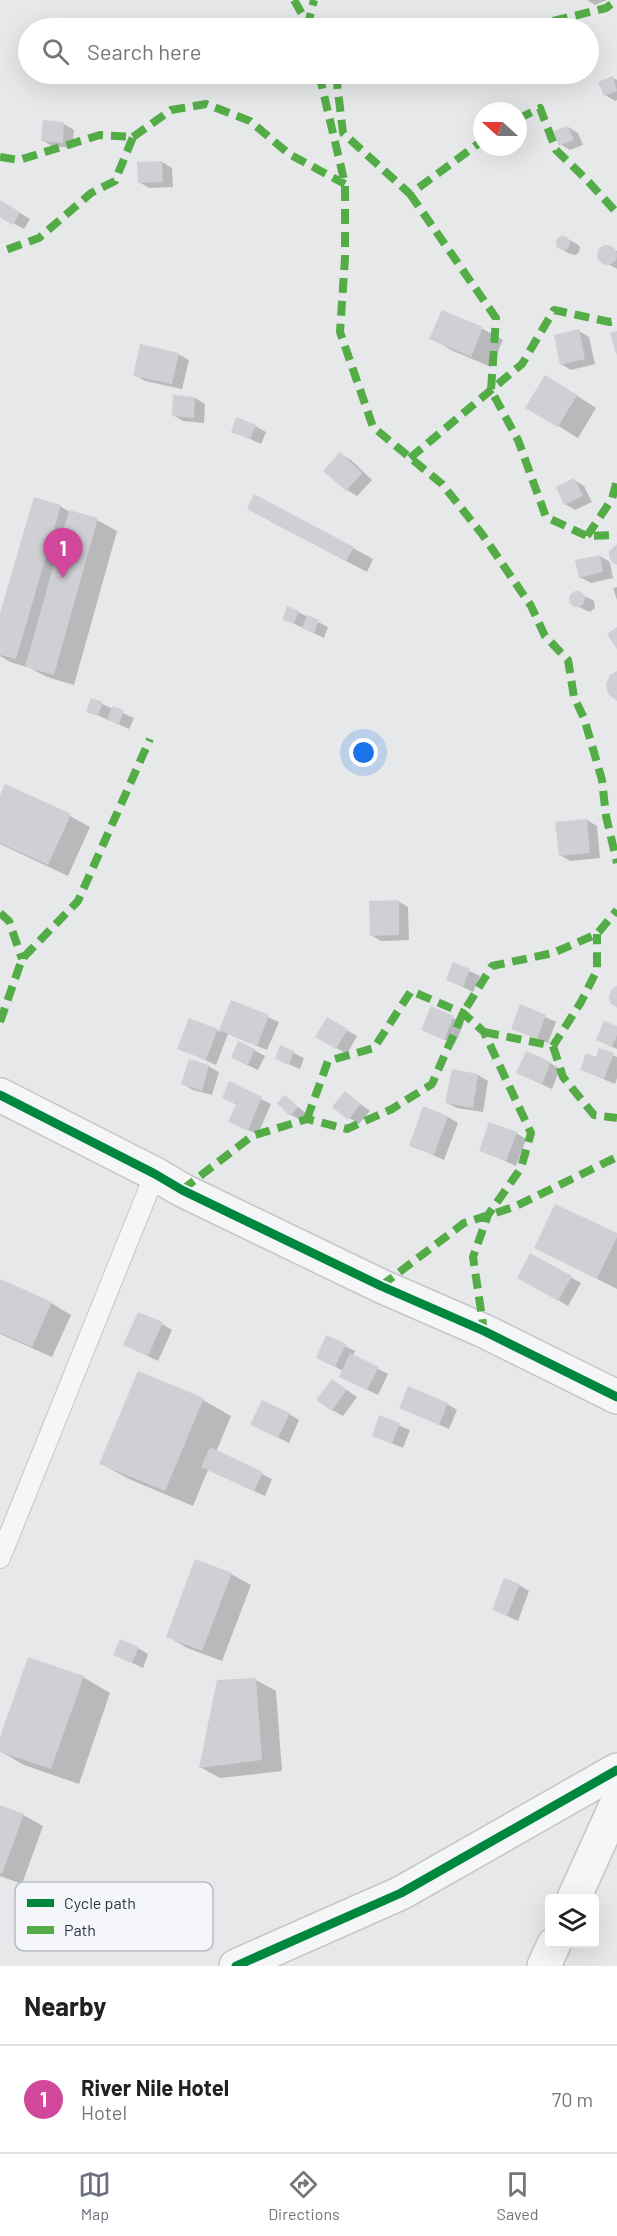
<!DOCTYPE html>
<html lang="en">
<head>
<meta charset="utf-8">
<style>
  :root { --surface:#fff; --page:#f2f2f2; --text:#222; --muted:#767676; --line:#e0e0e0; --accent:#6c737f }
  body { margin:0; font-family:Barlow,sans-serif; background:var(--page); color:var(--text) }
  .controls { position:absolute; right:18px; bottom:18px; display:grid; overflow:hidden; border-radius:6px; box-shadow:0 6px 24px #0002 }
  .controls button { width:54px; height:54px; display:grid; place-items:center; padding:0; border:0; border-bottom:2px solid var(--line); background:var(--surface); color:var(--text); font:30px sans-serif }
  .compass { position:absolute; left:473px; top:102px; width:54px; height:54px; border-radius:50%; background:var(--surface); box-shadow:0 6px 24px #0002; rotate:291deg }
  .you { position:absolute; left:364px; top:753px; width:21px; height:21px; margin:-15px; border:4px solid #fff; border-radius:50%; background:#1a73e8; box-shadow:0 0 0 9px #1a73e833 }
  .badge { display:grid; place-items:center; width:39px; height:39px; border-radius:50%; background:var(--accent); color:#fff; font-size:20px; font-weight:700 }
  .pin { position:absolute; translate:-50% -50px; filter:drop-shadow(0 2px 3px #0008) }
  .pin::after { content:''; position:absolute; top:32px; width:21px; height:18px; background:inherit; clip-path:polygon(0 0,100% 0,50% 100%) }
  .list { margin:0; padding:0; list-style:none }
  h2 { display:flex; justify-content:space-between; align-items:center; height:78px; margin:0; padding:0 24px; font-size:26px }
  h2 small { font-size:20px; font-weight:400; color:var(--muted) }
  .list li { display:grid; grid-template-columns:39px 1fr auto; gap:18px; align-items:center; box-sizing:border-box; height:108px; padding:0 24px; border-top:2px solid var(--line) }
  .list b { display:block; font-size:22px; white-space:nowrap }
  .list p { margin:0; font-size:20px; white-space:nowrap; color:var(--muted) }
  .list em { font-size:20px; font-style:normal; color:var(--muted) }
  .icon { flex:none; width:33px; height:33px; fill:none; stroke:currentColor; stroke-width:2; stroke-linecap:round; stroke-linejoin:round }
  .map { position:relative; flex:none; width:617px; height:1966px; overflow:hidden }
  .search { position:absolute; background:var(--surface); box-shadow:0 6px 24px #0002; left:18px; right:18px; top:18px; height:66px; display:flex; align-items:center; gap:15px; box-sizing:border-box; padding:0 21px; border-radius:33px; color:var(--muted); font-size:22px }
  .sheet { height:186px; background:var(--surface) }
  nav { display:flex; justify-content:space-around; align-items:center; box-sizing:border-box; height:84px; border-top:2px solid var(--line); background:var(--surface); font-size:16px; color:var(--muted) }
  nav a { display:grid; justify-items:center; gap:3px }
  nav .on { color:var(--accent) }
  .map>svg:first-child { display:block }
</style>
</head>
<body>
<div class="map">
<svg width="617" height="1966" viewBox="0 0 617 1966">
  <rect width="100%" height="100%" fill="#e6e8ea"/>
  <!-- shadow -->
  <path fill="#0003" d="M587,0H607L595,5Z
    M613,78L617,80V100L615,101L605,95Z
    M64,124L74,130L72,148L52,146L42,140Z
    M568,127L578,133L583,145L570,150L560,144Z
    M162,162L172,168L173,187L149,188L139,182L138,163Z
    M0,201L30,219L24,229L0,216Z
    M560,238H566L577,244L580,247L579,252L576,255L570,254L559,248L557,244Z
    M609,247L617,251V269L601,260L599,251L603,248Z
    M442,311L483,329L503,340L491,367L451,350L431,338Z
    M579,331L589,337L595,364L571,370L561,364Z
    M178,354L189,360L182,389L145,381L135,375Z
    M565,388L596,408L578,438L527,407Z
    M175,397L195,398L205,404L204,423L183,421L173,415Z
    M255,426L266,432L261,444L232,431Z
    M340,454L351,460L372,480L357,496L347,490L325,471Z
    M574,480L584,486L592,502L575,510L565,504Z
    M60,506L71,513L97,520L117,531L74,685L47,677L30,668L10,662L0,656V618Z
    M268,520L353,548L373,559L367,572Z
    M600,556L610,562L613,578L591,583L580,577Z
    M617,587V600L613,588Z
    M575,593H579L594,601L595,608L590,612L574,605L571,599Z
    M298,612L328,627L324,638L284,619Z
    M102,704L134,718L129,729L88,711Z
    M6,786L70,816L90,827L68,876L0,844V799Z
    M587,820L597,826L600,858L570,861L560,855Z
    M398,901L408,907L409,940L381,941L371,935Z
    M454,964L480,976L473,992L447,979Z
    M232,1002L279,1022L267,1050L228,1034L216,1065L179,1048L217,1030L220,1032Z
    M521,1006L556,1022L548,1043L513,1028Z
    M432,1008L464,1023L455,1044L423,1030Z
    M327,1019L357,1036L347,1054L317,1037Z
    M617,1028V1049L608,1045Z
    M281,1047L304,1058L300,1069L277,1059Z
    M600,1049L617,1057V1078L615,1084L582,1070L597,1059Z
    M254,1050L265,1056L258,1070L232,1058Z
    M550,1063L560,1069L552,1089L517,1073Z
    M208,1066L219,1072L212,1095L193,1090L183,1084Z
    M478,1075L488,1081L483,1112L457,1108L447,1103Z
    M229,1083L271,1104L258,1134L240,1127L237,1105L224,1097Z
    M345,1093L370,1111L359,1124L349,1118Z
    M285,1097L307,1114L301,1120L291,1115L279,1103Z
    M448,1117L458,1123L444,1160L411,1145Z
    M516,1133L526,1139L516,1166L481,1150Z
    M617,1235V1289L536,1248Z
    M531,1255L581,1283L568,1306L519,1277Z
    M0,1281L51,1303L71,1315L52,1357L0,1334Z
    M162,1324L172,1330L158,1361L135,1350Z
    M327,1337L355,1351L353,1356L388,1374L378,1395L351,1382L343,1371L328,1363Z
    M138,1373L203,1400L231,1416L216,1452L272,1479L265,1496L208,1470L193,1506L129,1479L101,1464Z
    M332,1380L357,1397L343,1416L332,1410Z
    M447,1404L457,1410L449,1429L400,1407Z
    M289,1414L299,1420L289,1443L262,1430Z
    M380,1417L410,1430L403,1448L373,1435Z
    M231,1574L251,1585L222,1661L187,1648L167,1636Z
    M519,1585L529,1591L518,1621L494,1610Z
    M138,1648L148,1654L143,1668L115,1655Z
    M83,1677L110,1693L79,1784L24,1765L0,1751V1741Z
    M256,1680L276,1691L282,1771L220,1778L200,1767Z
    M0,1806L23,1815L43,1826L22,1884L0,1876Z"/>
  <!-- building -->
  <path fill="#ced0d3" d="M613,76L617,91L604,96L598,82Z
    M43,120L64,122L63,143L41,141Z
    M568,126L574,140L559,146L553,131Z
    M162,161L163,182L138,183L137,162Z
    M0,200L20,212L13,225L0,217Z
    M556 243a7 7 0 1 1 14 0a7 7 0 1 1-14 0Z
    M597 255a10 10 0 1 1 20 0a10 10 0 1 1-20 0Z
    M442,310L483,327L471,357L429,339Z
    M579,329L585,359L560,365L554,335Z
    M617,331V354H616L610,333Z
    M140,344L179,353L172,384L133,376Z
    M545,375L577,395L558,427L525,408Z
    M173,395L195,397L194,418L172,416Z
    M236,417L256,425L250,439L231,432Z
    M340,452L362,473L346,491L323,471Z
    M574,478L583,496L564,505L556,487Z
    M254,494L354,547L346,561L247,509Z
    M34,497L61,505L16,659L0,655V613Z
    M69,510L98,518L54,675L25,667Z
    M617,544V565L613,563L609,557V551Z
    M600,555L603,572L579,578L575,560Z
    M569 599a8 8 0 1 1 16 0a8 8 0 1 1-16 0Z
    M287,606L299,611L294,624L282,620Z
    M307,615L319,620L314,633L302,628Z
    M617,627V649L607,634Z
    M617,671V701L608,694L606,684L610,675Z
    M91,698L103,702L98,716L86,712Z
    M112,706L124,710L119,724L107,720Z
    M5,784L71,814L48,865L0,843V795Z
    M587,819L590,853L559,856L555,822Z
    M399,900V935L370,936L369,901Z
    M453,962L470,969L463,987L446,980Z
    M617,986V1008L610,1003L609,996L612,989Z
    M231,1000L269,1015L257,1046L219,1030Z
    M520,1004L546,1015L537,1039L511,1029Z
    M431,1006L454,1016L444,1040L421,1030Z
    M327,1017L348,1029L336,1049L315,1037Z
    M189,1018L218,1029L206,1060L177,1049Z
    M604,1021L617,1026V1035L612,1047L596,1040Z
    M238,1041L255,1049L248,1065L231,1058Z
    M280,1045L294,1051L289,1065L275,1059Z
    M599,1048L614,1053L604,1079L580,1070L586,1053L596,1057Z
    M526,1051L551,1062L542,1084L516,1073Z
    M189,1059L209,1065L202,1091L181,1084Z
    M452,1069L478,1074L473,1108L445,1103Z
    M229,1081L262,1097L248,1130L228,1122L239,1097L235,1104L222,1098Z
    M345,1091L361,1104L348,1120L332,1107Z
    M285,1095L298,1107L290,1116L277,1103Z
    M423,1106L448,1116L434,1155L409,1146Z
    M489,1122L517,1132L506,1161L479,1151Z
    M555,1204L617,1233V1237L597,1279L534,1248Z
    M530,1253L572,1276L558,1301L517,1278Z
    M0,1279L52,1302L32,1347L0,1333Z
    M138,1312L163,1322L148,1356L123,1345Z
    M326,1335L346,1344L335,1367L316,1358Z
    M350,1353L379,1367L367,1390L339,1377Z
    M138,1371L204,1398L165,1491L99,1464Z
    M332,1379L347,1390L332,1411L316,1400Z
    M408,1386L448,1403L439,1425L399,1408Z
    M262,1400L290,1413L278,1438L250,1425Z
    M379,1415L400,1423L392,1444L372,1436Z
    M210,1447L263,1472L254,1491L201,1467Z
    M195,1559L232,1573L202,1651L166,1637Z
    M504,1578L520,1584L507,1616L492,1610Z
    M120,1639L139,1647L132,1663L113,1655Z
    M28,1657L84,1676L51,1769L0,1752V1737Z
    M256,1678L262,1760L199,1768L217,1680Z
    M0,1805L24,1814L2,1874L0,1873Z"/>
  <g fill="none" stroke-linecap="round" stroke-linejoin="round">
    <defs>
      <path id="service" d="M0,1558L155,1174"/>
      <path id="minor" d="M236,1966L401,1893L617,1770"/>
      <path id="tertiary" d="M0,1095L155,1174L182,1190L381,1286L484,1331L617,1397
        M574,1898L617,1803
        M544,1966L554,1944"/>
    </defs>
    <!-- service casing -->
    <use href="#service" stroke="#c4c6c8" stroke-width="22"/>
    <!-- minor casing -->
    <use href="#minor" stroke="#c4c6c8" stroke-width="36"/>
    <!-- tertiary casing -->
    <use href="#tertiary" stroke="#c4c6c8" stroke-width="36"/>
    <!-- service -->
    <use href="#service" stroke="#f5f6f7" stroke-width="20"/>
    <!-- minor -->
    <use href="#minor" stroke="#f5f6f7" stroke-width="33"/>
    <!-- tertiary -->
    <use href="#tertiary" stroke="#f5f6f7" stroke-width="33"/>
    <!-- quiet -->
    <path stroke="#54ac47" stroke-width="8" stroke-dasharray="15 8" stroke-linecap="butt" d="M294,0L310,28
      M553,21L606,8L617,0
      M308,28V24L314,0
      M319,74L345,184V258L340,332L373,427L442,484L482,534L531,606L545,636L568,660L574,697L584,718L602,780L606,816L617,863
      M336,74L343,133L410,194L482,141
      M518,119L540,108L556,150L585,178L617,213
      M133,137L171,110L206,104L250,121L289,154L345,184
      M0,157L19,160L100,135L133,137L115,181L91,193L39,238L0,252
      M410,194L496,318L491,390L518,440L546,517L587,536L617,535
      M410,458L522,364L554,310L610,322L617,321
      M587,536L612,499L617,480
      M0,913L9,921L22,959
      M0,1022L22,959L78,901L150,739
      M484,1032L553,1046L581,1002L597,970V934
      M553,1046L563,1077L594,1115L617,1118
      M307,1119L328,1061L374,1048L411,991L463,1013L484,1032L531,1133L521,1168L488,1215L473,1257L484,1331
      M182,1190L252,1136L307,1119L347,1129L392,1109L432,1084L463,1013L492,966L553,953L597,934L617,910
      M381,1286L464,1223L514,1207L617,1157"/>
    <defs>
      <path id="cycleway" d="M0,1095L155,1174L182,1190L381,1286L484,1331L617,1397
        M236,1966L401,1893L617,1770"/>
    </defs>
    <!-- cycleway casing -->
    <use href="#cycleway" stroke="#f4f6f9" stroke-width="13"/>
    <!-- cycleway -->
    <use href="#cycleway" stroke="#00873e" stroke-width="9"/>
  </g>
  <!-- legend -->
  <rect x="15" y="1882" width="198" height="69" rx="9" fill="#f4f6f9" stroke="#b8bcc3" stroke-width="1.5"/>
  <rect x="27" y="1899" width="27" height="8" fill="#00873e"/>
  <rect x="27" y="1926" width="27" height="8" fill="#54ac47"/>
  <g font-size="16" fill="#2b3445">
    <text x="64" y="1909">Cycle path</text>
    <text x="64" y="1936">Path</text>
  </g>
</svg>
<div class="controls">
<button><svg class="icon" aria-label="layers" viewBox="0 0 24 24"><path d="M12 4l9 5-9 5-9-5zM3 14l9 5 9-5"/></svg></button>
</div>
<svg class="compass" viewBox="-18 -18 36 36"><path d="M0-13l5 13h-10z" fill="#e53935"/><path d="M0 13l5-13h-10z" fill="#767676"/></svg>
<div class="you"></div>
<div class="pin badge" style="left:63px;top:578px;background:#d1479c">1</div>
<div class="search"><svg class="icon" aria-label="search" viewBox="0 0 24 24"><circle cx="10" cy="10" r="6"/><path d="M15 15l6 6"/></svg>Search here</div>
</div>
<section class="sheet">
<h2>Nearby<small></small></h2>
<ul class="list">
<li><span class="badge" style="background:#d1479c">1</span><div><b>River Nile Hotel</b><p>Hotel</p></div><em>70 m</em></li>
</ul>
</section>
<nav>
<a class="on"><svg class="icon" aria-label="map" viewBox="0 0 24 24"><path d="M3 6l6-2 6 2 6-2v14l-6 2-6-2-6 2zM9 4v14M15 6v14"/></svg>Map</a>
<a><svg class="icon" aria-label="directions" viewBox="0 0 24 24"><path d="M12 3l9 9-9 9-9-9zM9 14v-3h6M13 9l2 2-2 2"/></svg>Directions</a>
<a><svg class="icon" aria-label="saved" viewBox="0 0 24 24"><path d="M7 4h10v16l-5-4-5 4z"/></svg>Saved</a>
</nav>
</body>
</html>
